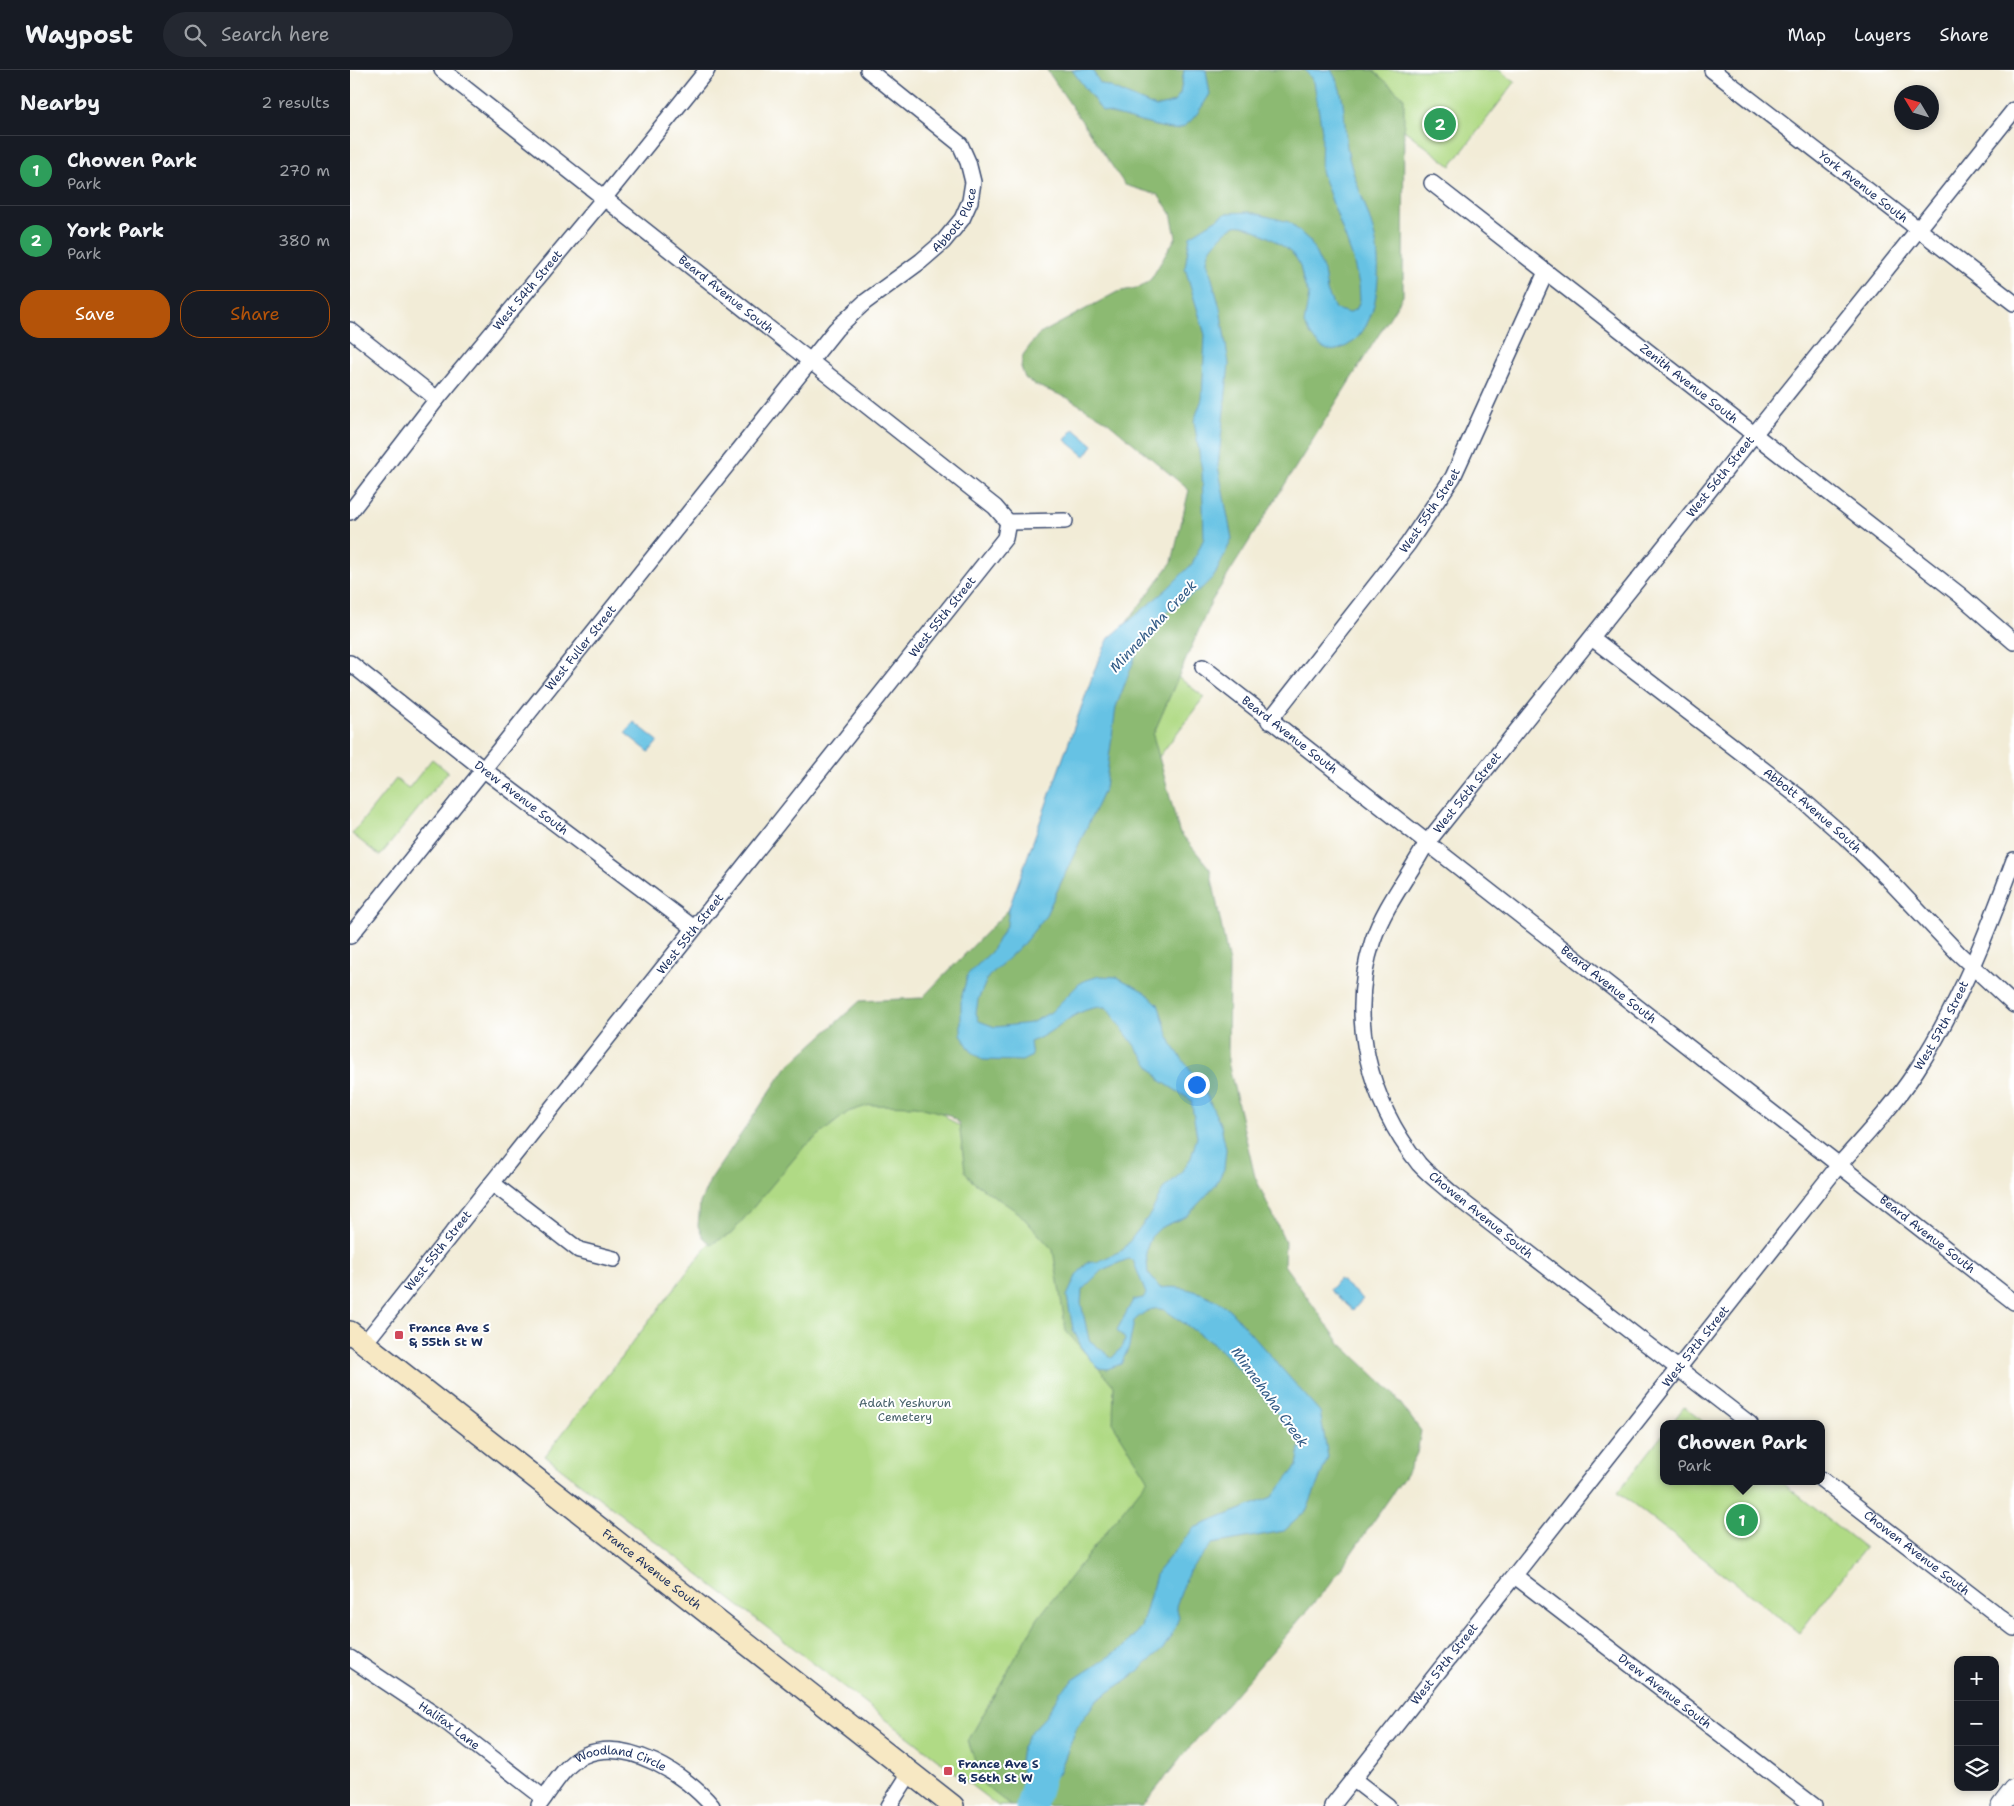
<!DOCTYPE html>
<html lang="en">
<head>
<meta charset="utf-8">
<style>
  :root { --surface:#171b24; --page:#242831; --text:#f1f3f6; --muted:#9ea1a6; --line:#363941; --accent:#b45309 }
  body { margin:0; font-family:"Shantell Sans",sans-serif; background:var(--page); color:var(--text) }
  .controls { position:absolute; right:15px; bottom:15px; display:grid; overflow:hidden; border-radius:10px; box-shadow:0 2px 8px #0003 }
  .controls button { width:45px; height:45px; display:grid; place-items:center; padding:0; border:0; border-bottom:1px solid var(--line); background:var(--surface); color:var(--text); font:25px sans-serif }
  .compass { position:absolute; left:1544px; top:15px; width:45px; height:45px; border-radius:50%; background:var(--surface); box-shadow:0 2px 8px #0003; rotate:308deg }
  .you { position:absolute; left:846px; top:1014px; width:18px; height:18px; margin:-12px; border:4px solid #fff; border-radius:50%; background:#1a73e8; box-shadow:0 0 0 8px #1a73e833 }
  .badge { display:grid; place-items:center; width:32px; height:32px; border-radius:50%; background:var(--accent); color:#fff; font-size:16px; font-weight:700 }
  .pin { position:absolute; translate:-50% -50%; border:2px solid #fff; box-shadow:0 1px 5px #0006 }
  .popup { position:absolute; left:1310px; top:1350px; width:165px; height:65px; box-sizing:border-box; display:grid; place-content:center; border-radius:10px; background:var(--surface); filter:drop-shadow(0 1px 4px #0005); font-size:16px; white-space:nowrap; color:var(--muted) }
  .popup b { font-size:19px; color:var(--text) }
  .popup::after { content:''; position:absolute; left:50%; top:100%; margin-left:-10px; border:10px solid transparent; border-top-color:var(--surface) }
  .list { margin:0; padding:0; list-style:none }
  h2 { display:flex; justify-content:space-between; align-items:center; height:65px; margin:0; padding:0 20px; font-size:21px }
  h2 small { font-size:16px; font-weight:400; color:var(--muted) }
  .list li { display:grid; grid-template-columns:32px 1fr auto; gap:15px; align-items:center; box-sizing:border-box; height:70px; padding:0 20px; border-top:1px solid var(--line) }
  .list b { display:block; font-size:19px; white-space:nowrap }
  .list p { margin:0; font-size:16px; white-space:nowrap; color:var(--muted) }
  .list em { font-size:16px; font-style:normal; color:var(--muted) }
  .actions { display:flex; gap:10px; padding:15px 20px }
  .actions a { flex:1; padding:11px 0; border:1px solid var(--accent); border-radius:20px; text-align:center; font-size:18px; color:var(--accent) }
  .actions .main { background:var(--accent); color:#fff }
  .icon { flex:none; width:28px; height:28px; fill:none; stroke:currentColor; stroke-width:2; stroke-linecap:round; stroke-linejoin:round }
  .map { position:relative; flex:none; width:1664px; height:1736px; overflow:hidden }
  header { display:flex; align-items:center; gap:30px; box-sizing:border-box; height:70px; padding:0 25px; background:var(--surface); border-bottom:1px solid var(--line) }
  header strong { font-size:24px }
  nav { display:flex; gap:28px; margin-inline-start:auto; font-size:18px }
  .search { width:350px; height:45px; background:var(--page); display:flex; align-items:center; gap:12px; box-sizing:border-box; padding:0 18px; border-radius:28px; color:var(--muted); font-size:19px }
  main { display:flex }
  aside { flex:1; background:var(--surface) }
  .map>svg:first-child { display:block }
</style>
</head>
<body>
<header>
<strong>Waypost</strong>
<div class="search"><svg class="icon" aria-label="search" viewBox="0 0 24 24"><circle cx="10" cy="10" r="6"/><path d="M15 15l6 6"/></svg>Search here</div>
<nav><a>Map</a><a>Layers</a><a>Share</a></nav>
</header>
<main>
<aside>
<h2>Nearby<small>2 results</small></h2>
<ul class="list">
<li><span class="badge" style="background:#2e9e5b">1</span><div><b>Chowen Park</b><p>Park</p></div><em>270 m</em></li>
<li><span class="badge" style="background:#2e9e5b">2</span><div><b>York Park</b><p>Park</p></div><em>380 m</em></li>
</ul>
<div class="actions"><a class="main">Save</a><a>Share</a></div>
</aside>
<div class="map">
<svg width="1664" height="1736" viewBox="0 0 1664 1736">
  <rect width="100%" height="100%" fill="#fff"/>
  <filter id="ink" filterUnits="userSpaceOnUse"><feTurbulence type="fractalNoise" baseFrequency=".02" numOctaves="2"/><feDisplacementMap in="SourceGraphic" scale="10" xChannelSelector="R" yChannelSelector="G"/><feConvolveMatrix kernelMatrix="1 2 1 2 8 2 1 2 1" color-interpolation-filters="sRGB"/></filter>
  <filter id="wash" filterUnits="userSpaceOnUse"><feTurbulence type="fractalNoise" baseFrequency=".0096" numOctaves="4" result="noise"/><feDisplacementMap in="SourceGraphic" scale="20" xChannelSelector="R" yChannelSelector="G"/><feGaussianBlur stdDeviation="1.12" result="paint"/><feColorMatrix in="noise" values="0 0 0 0 0 0 0 0 0 0 0 0 0 0 0 0 0 1.4 0 .05"/><feComposite in="paint" operator="in"/></filter>
  <g filter="url(#wash)">
    <rect width="100%" height="100%" fill="#f2ecd7"/>
    <!-- green -->
    <path fill="#b0da85" stroke="#668472" d="M976,0H1149L1165,12L1101,96Z
      M789,577L854,627L727,796Z
      M82,689L98,702L30,786L2,764L46,709L58,719Z
      M503,987L550,1011L762,1175L965,1343L661,1736H648L195,1386Z
      M1334,1337L1356,1354H1321Z
      M1313,1364V1411H1430L1515,1478L1449,1563L1268,1422Z"/>
    <!-- forest -->
    <path fill="#8cba72" stroke="#547468" d="M697,0H1023L1054,28L1053,226L861,532L803,665L829,761L860,799L879,894L878,992L905,1107L935,1171L934,1195L990,1273L1042,1322L1071,1361L1067,1383L1057,1403L980,1514L834,1684L793,1736H661L633,1714L618,1671L688,1548L798,1409L763,1354L764,1316L716,1261L703,1180L669,1143L622,1111L615,1101L609,1053L599,1045L566,1036L520,1035L498,1042L453,1078L381,1164L361,1174L353,1167L348,1156L350,1133L360,1110L436,998L510,931L572,928L659,839L748,591L822,492L839,420L758,352L718,328L685,315L675,308L671,297L673,285L688,265L767,222L791,217L801,209L826,167L821,143L808,125L775,115Z"/>
    <!-- water -->
    <path fill="#66c2e4" stroke="#4078a1" fill-rule="evenodd" d="M722,0H742L750,13L806,37L824,32L830,24L834,0H856L860,24C852,36 843,54 828,59C820,62 765,44 752,41Z
      M955,0H981C999,27 992,58 999,88C1006,116 1020,143 1026,172C1032,205 1028,266 990,279C972,286 962,267 954,254L959,224C951,213 953,198 946,188C938,177 898,152 885,156C878,159 872,165 867,171C861,177 858,182 857,191L870,238L879,294L868,396L882,469L865,505L852,518L815,543L789,577L766,637L755,718L695,847L673,874L638,907L628,930L626,943L629,951L645,957L681,953L701,942L731,912L749,906L767,907L795,922L808,934L821,973L854,1020L871,1056L876,1079L874,1099L865,1116L837,1146L810,1158L801,1167L796,1180L798,1203L810,1218C833,1214 862,1225 880,1240L970,1342L978,1387L957,1440L934,1461L862,1474L839,1501L826,1536L829,1547L824,1561L813,1579L781,1607L746,1631L727,1657L709,1703L691,1719L677,1721L672,1706L670,1691L672,1677L679,1664L696,1646L710,1622L723,1610L775,1576L791,1557L807,1502L844,1458L922,1427L947,1396L951,1372L896,1306L866,1276L815,1240C801,1236 794,1242 784,1251L779,1277L771,1294L757,1299L748,1298L733,1280L723,1259L717,1226L726,1206L737,1192H747L773,1180L801,1143L813,1119L829,1105L841,1088L847,1067L841,1030L811,1011L756,937C724,936 708,962 680,972L682,986L672,991L633,990L621,981L611,965V929L618,904L641,882L657,854L659,838L748,591L759,568L817,519L842,494L854,468L852,401L844,351L852,329L855,265L835,198L840,166L877,143L900,142L939,152L960,171L974,201L977,221L985,239L999,243L1007,238L1010,230L1009,214L1002,186L971,101L972,61L964,12ZM778,1189L783,1190L796,1224L793,1228L783,1230L767,1260L775,1269L773,1276L762,1288L739,1270L731,1233L732,1220L752,1200Z
      M724,359L743,375L735,386L715,370Z
      M284,652L308,671L299,682L275,663Z
      M989,1209L1013,1229L1003,1240L980,1220Z"/>
    <g fill="none" stroke-linecap="round" stroke-linejoin="round">
      <!-- river -->
      <path stroke="#66c2e4" stroke-width="31" d="M681,1736L697,1680"/>
    </g>
  </g>
  <g filter="url(#ink)">
    <g fill="none" stroke-linecap="round" stroke-linejoin="round">
      <defs>
        <g id="minor">
          <path id="s1" d="M92,0L645,437L658,452"/>
          <path id="s2" d="M1362,0L1664,233"/>
          <path id="s3" d="M1082,113L1610,525L1664,572"/>
          <path d="M0,260L87,329"/>
          <path id="s4" d="M0,442L87,329L255,127L357,0"/>
          <path d="M658,452L715,451"/>
          <path id="s5" d="M1242,568L1449,727L1495,767L1539,810L1608,883L1664,935"/>
          <path id="s6" d="M0,593L133,699L344,858"/>
          <path id="s7" d="M853,597L1664,1232"/>
          <path id="s8" d="M919,651L1058,474L1103,407L1196,202"/>
          <path id="s9" d="M0,866L486,259L515,232L571,191L593,172L612,149L620,131L623,112L618,92L610,74L518,0"/>
          <path d="M142,1113L229,1180L264,1189"/>
          <path id="s10" d="M14,1274L655,468L658,452"/>
          <path id="s11" d="M1400,1354L1100,1122C1090,1113 1078,1104 1069,1094C1019,1031 997,948 1023,870C1035,835 1059,806 1076,774L1664,40"/>
          <path id="s12" d="M1471,1409L1664,1558"/>
          <path id="s13" d="M1165,1506L1464,1736"/>
          <path id="s14" d="M0,1588L96,1652L194,1728"/>
          <path d="M1003,1709L1038,1736"/>
          <path id="s15" d="M189,1735C202,1718 215,1693 235,1685C277,1667 336,1705 362,1736"/>
          <path d="M539,1736L560,1703"/>
          <path id="s16" d="M982,1736L1489,1095C1516,1065 1544,1035 1566,1001C1609,935 1637,863 1664,790"/>
        </g>
        <path id="tertiary" d="M1651,1736L1664,1719"/>
        <g id="secondary">
          <path id="s17" d="M0,1262L603,1736"/>
        </g>
      </defs>
      <!-- minor casing -->
      <use href="#minor" stroke="#3b4b70" stroke-width="18"/>
      <!-- tertiary casing -->
      <use href="#tertiary" stroke="#3b4b70" stroke-width="21"/>
      <!-- secondary casing -->
      <use href="#secondary" stroke="#3b4b70" stroke-width="24"/>
      <!-- minor -->
      <use href="#minor" stroke="#fff" stroke-width="15"/>
      <!-- tertiary -->
      <use href="#tertiary" stroke="#fff" stroke-width="19"/>
      <!-- secondary -->
      <use href="#secondary" stroke="#f7e8c3" stroke-width="21"/>
    </g>
  </g>
  <!-- markers -->
  <g fill="#d1495b" stroke="#fff" stroke-width="2">
    <rect x="44" y="1260" width="10" height="10" rx="2.5"/>
    <rect x="593" y="1696" width="10" height="10" rx="2.5"/>
  </g>
  <g text-anchor="middle" dominant-baseline="central" stroke-width="4" stroke-linejoin="round" paint-order="stroke">
    <!-- street labels -->
    <g font-size="12" fill="#1b2f5e" stroke="#fff">
      <text stroke="none"><textPath href="#s2" startOffset="191">York Avenue South</textPath></text>
      <text stroke="none"><textPath href="#s9" startOffset="941">Abbott Place</textPath></text>
      <text stroke="none"><textPath href="#s4" startOffset="284">West 54th Street</textPath></text>
      <text stroke="none"><textPath href="#s1" startOffset="362">Beard Avenue South</textPath></text>
      <text stroke="none"><textPath href="#s3" startOffset="326">Zenith Avenue South</textPath></text>
      <text stroke="none"><textPath href="#s11" startOffset="1240">West 56th Street</textPath></text>
      <text stroke="none"><textPath href="#s8" startOffset="265">West 55th Street</textPath></text>
      <text stroke="none"><textPath href="#s10" startOffset="929">West 55th Street</textPath></text>
      <text stroke="none"><textPath href="#s9" startOffset="369">West Fuller Street</textPath></text>
      <text stroke="none"><textPath href="#s7" startOffset="110">Beard Avenue South</textPath></text>
      <text stroke="none"><textPath href="#s11" startOffset="835">West 56th Street</textPath></text>
      <text stroke="none"><textPath href="#s6" startOffset="218">Drew Avenue South</textPath></text>
      <text stroke="none"><textPath href="#s5" startOffset="280">Abbott Avenue South</textPath></text>
      <text stroke="none"><textPath href="#s10" startOffset="524">West 55th Street</textPath></text>
      <text stroke="none"><textPath href="#s7" startOffset="515">Beard Avenue South</textPath></text>
      <text stroke="none"><textPath href="#s16" startOffset="991">West 57th Street</textPath></text>
      <text transform="translate(1131 1145) rotate(39)">Chowen Avenue South</text>
      <text stroke="none"><textPath href="#s7" startOffset="920">Beard Avenue South</textPath></text>
      <text stroke="none"><textPath href="#s10" startOffset="119">West 55th Street</textPath></text>
      <text stroke="none"><textPath href="#s16" startOffset="586">West 57th Street</textPath></text>
      <text stroke="none"><textPath href="#s12" startOffset="121">Chowen Avenue South</textPath></text>
      <text stroke="none"><textPath href="#s17" startOffset="384">France Avenue South</textPath></text>
      <text stroke="none"><textPath href="#s16" startOffset="181">West 57th Street</textPath></text>
      <text stroke="none"><textPath href="#s13" startOffset="189">Drew Avenue South</textPath></text>
      <text stroke="none"><textPath href="#s14" startOffset="120">Halifax Lane</textPath></text>
      <text stroke="none"><textPath href="#s15" startOffset="106">Woodland Circle</textPath></text>
    </g>
    <!-- poi labels -->
    <g font-size="12" font-weight="bold" fill="#1b2f5e" stroke="#fff" text-anchor="start">
      <text x="59" y="1258">France Ave S<tspan x="59" dy="14">&amp; 55th St W</tspan></text>
      <text x="608" y="1694">France Ave S<tspan x="608" dy="14">&amp; 56th St W</tspan></text>
    </g>
    <!-- park labels -->
    <g font-size="12" fill="#48626a" stroke="#fff">
      <text x="555" y="1333">Adath Yeshurun<tspan x="555" dy="14">Cemetery</tspan></text>
    </g>
    <!-- water labels -->
    <g font-size="14" font-style="italic" fill="#325b86" stroke="#fff">
      <text transform="translate(803 556) rotate(-47)">Minnehaha Creek</text>
      <text transform="translate(920 1327) rotate(54)">Minnehaha Creek</text>
    </g>
  </g>
</svg>
<div class="controls">
<button>+</button>
<button>−</button>
<button><svg class="icon" aria-label="layers" viewBox="0 0 24 24"><path d="M12 4l9 5-9 5-9-5zM3 14l9 5 9-5"/></svg></button>
</div>
<svg class="compass" viewBox="-18 -18 36 36"><path d="M0-13l5 13h-10z" fill="#e53935"/><path d="M0 13l5-13h-10z" fill="#9ea1a6"/></svg>
<div class="you"></div>
<div class="pin badge" style="left:1392px;top:1450px;background:#2e9e5b">1</div>
<div class="popup"><b>Chowen Park</b>Park</div>
<div class="pin badge" style="left:1090px;top:54px;background:#2e9e5b">2</div>
</div>
</main>
</body>
</html>
